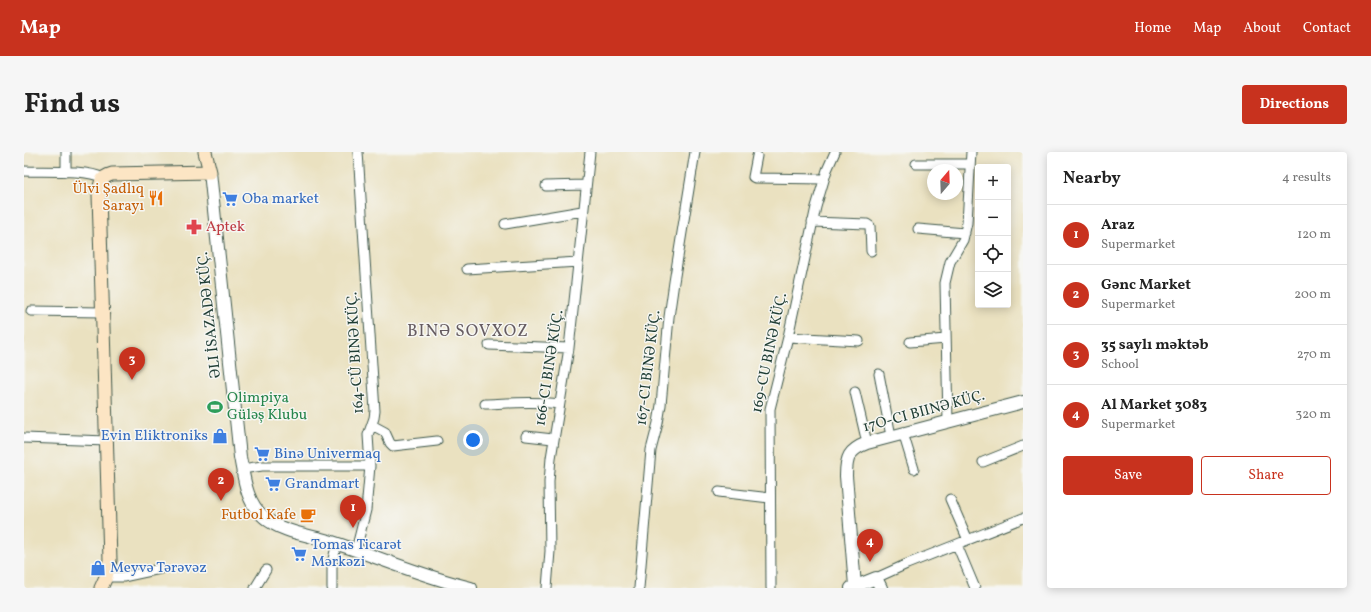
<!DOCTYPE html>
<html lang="en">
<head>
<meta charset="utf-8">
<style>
  :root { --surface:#fff; --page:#f6f6f6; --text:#222; --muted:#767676; --line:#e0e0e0; --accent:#c8321e }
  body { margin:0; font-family:Vollkorn,serif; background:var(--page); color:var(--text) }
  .controls { position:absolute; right:12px; top:12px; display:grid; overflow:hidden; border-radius:4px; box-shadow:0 2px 10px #0003 }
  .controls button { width:36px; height:36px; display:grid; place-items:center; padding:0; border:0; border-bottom:1px solid var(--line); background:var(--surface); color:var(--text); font:20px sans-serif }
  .compass { position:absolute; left:903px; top:12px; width:36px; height:36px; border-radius:50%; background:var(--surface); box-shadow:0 2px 10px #0003; rotate:19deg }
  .you { position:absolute; left:449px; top:288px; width:14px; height:14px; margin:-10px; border:3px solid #fff; border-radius:50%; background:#1a73e8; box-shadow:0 0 0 6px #1a73e833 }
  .badge { display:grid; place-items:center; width:26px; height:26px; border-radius:50%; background:var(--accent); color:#fff; font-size:13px; font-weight:700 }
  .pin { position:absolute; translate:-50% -33px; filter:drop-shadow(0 1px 2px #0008) }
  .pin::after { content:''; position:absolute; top:21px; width:14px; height:12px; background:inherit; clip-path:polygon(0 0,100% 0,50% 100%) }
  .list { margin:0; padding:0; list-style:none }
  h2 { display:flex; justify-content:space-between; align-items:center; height:52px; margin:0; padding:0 16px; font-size:17px }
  h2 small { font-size:13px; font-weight:400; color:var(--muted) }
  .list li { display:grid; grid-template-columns:26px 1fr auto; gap:12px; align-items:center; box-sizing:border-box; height:60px; padding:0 16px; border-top:1px solid var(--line) }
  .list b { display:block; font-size:15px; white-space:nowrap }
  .list p { margin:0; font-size:13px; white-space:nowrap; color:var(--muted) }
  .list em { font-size:13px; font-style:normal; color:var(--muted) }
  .actions { display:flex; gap:8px; padding:12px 16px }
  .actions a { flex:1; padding:9px 0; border:1px solid var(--accent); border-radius:4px; text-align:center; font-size:14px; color:var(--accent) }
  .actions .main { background:var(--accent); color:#fff }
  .icon { flex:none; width:22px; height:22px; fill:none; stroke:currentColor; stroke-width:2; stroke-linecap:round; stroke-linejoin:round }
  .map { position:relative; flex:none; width:999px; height:436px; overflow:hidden; border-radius:4px }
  header { display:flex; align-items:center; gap:24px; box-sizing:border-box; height:56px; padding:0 20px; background:var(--accent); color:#fff }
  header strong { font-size:19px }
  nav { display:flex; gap:22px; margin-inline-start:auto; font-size:14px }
  .intro { display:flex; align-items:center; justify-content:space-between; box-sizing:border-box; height:96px; padding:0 24px }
  h1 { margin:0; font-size:28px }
  .button { padding:10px 18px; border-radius:4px; background:var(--accent); color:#fff; font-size:14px; font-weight:700 }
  main { display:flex; gap:24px; padding:0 24px }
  aside { flex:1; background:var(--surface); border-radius:4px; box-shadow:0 2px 10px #0003 }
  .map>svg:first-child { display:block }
</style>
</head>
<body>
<header>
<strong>Map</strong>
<nav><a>Home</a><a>Map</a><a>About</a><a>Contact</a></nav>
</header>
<div class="intro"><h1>Find us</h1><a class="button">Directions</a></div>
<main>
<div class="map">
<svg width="999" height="436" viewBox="0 0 999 436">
  <rect width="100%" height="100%" fill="#f6f6f2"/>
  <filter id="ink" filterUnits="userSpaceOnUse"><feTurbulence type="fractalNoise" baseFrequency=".025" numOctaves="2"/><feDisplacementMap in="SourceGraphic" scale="8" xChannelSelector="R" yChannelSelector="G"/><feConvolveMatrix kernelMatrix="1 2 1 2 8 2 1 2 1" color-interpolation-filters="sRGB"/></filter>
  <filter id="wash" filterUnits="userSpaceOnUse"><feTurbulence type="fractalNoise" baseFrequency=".012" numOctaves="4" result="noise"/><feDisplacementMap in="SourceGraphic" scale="16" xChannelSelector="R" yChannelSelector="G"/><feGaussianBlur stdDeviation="0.9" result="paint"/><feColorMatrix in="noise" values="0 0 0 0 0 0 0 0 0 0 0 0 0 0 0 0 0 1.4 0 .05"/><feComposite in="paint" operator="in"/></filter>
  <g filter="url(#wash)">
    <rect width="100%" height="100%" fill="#eae1c0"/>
  </g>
  <g filter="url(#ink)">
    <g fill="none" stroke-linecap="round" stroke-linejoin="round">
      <defs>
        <path id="minor" d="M42,0V20
          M733,4L729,25L731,26L800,27
          M892,12H946
          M0,19C20,20 62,17 79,26
          M522,34L561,33
          M788,70L843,72L846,74L847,99
          M481,72L558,59
          M894,77L941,81
          M443,117L554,110
          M7,159L78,160
          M764,185L835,189
          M886,190L922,187
          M465,193L545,196
          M855,222L867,284
          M831,240L843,291
          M461,252C486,251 510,249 535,252
          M924,270L921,131L926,110L939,88L943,71L947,0
          M348,273L361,280L366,291L369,294L413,289
          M879,281L890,317
          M502,284L529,287
          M0,286L83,289
          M959,310L999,294
          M218,317L238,314H346
          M695,340L746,346
          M926,347L944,388
          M933,393L951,436
          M332,398L342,358L346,314L344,283L350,266L351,259L334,0
          M82,425H99L136,417
          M852,426L883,412L999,366
          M231,436L242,418
          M308,436V411L313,391
          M523,436L526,399L525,330L527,306L545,196L566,0
          M615,436L627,298L634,271L637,253L645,165L650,130L671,0
          M747,436L746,257L764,185L792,55L803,18L811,0"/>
        <path id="tertiary" d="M186,20L216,305C220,325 222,351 240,365C258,381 286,383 308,390C355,405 399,425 447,436
          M831,434L822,324C822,305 825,298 843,291L999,250
          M827,436L852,426L857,436"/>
        <path id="secondary" d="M181,0L186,20
          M77,436L82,425L86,408L75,43C76,33 76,25 88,22L186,20"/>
      </defs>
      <!-- minor casing -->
      <use href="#minor" stroke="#3d5649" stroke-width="11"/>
      <!-- tertiary casing -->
      <use href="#tertiary" stroke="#3d5649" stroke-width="14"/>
      <!-- secondary casing -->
      <use href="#secondary" stroke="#3d5649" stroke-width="15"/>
      <!-- minor -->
      <use href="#minor" stroke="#fff" stroke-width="9"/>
      <!-- tertiary -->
      <use href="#tertiary" stroke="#fff" stroke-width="12"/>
      <!-- secondary -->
      <use href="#secondary" stroke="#fce5c4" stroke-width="13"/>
    </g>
  </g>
  <!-- icons -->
  <defs>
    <symbol id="restaurant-bare" viewBox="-9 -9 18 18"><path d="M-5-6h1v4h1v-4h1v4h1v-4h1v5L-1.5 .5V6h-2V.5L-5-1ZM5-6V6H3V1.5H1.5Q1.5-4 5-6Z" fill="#e8710a" stroke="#f6f6f2" stroke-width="2.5" paint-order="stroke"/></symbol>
    <symbol id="supermarket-bare" viewBox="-9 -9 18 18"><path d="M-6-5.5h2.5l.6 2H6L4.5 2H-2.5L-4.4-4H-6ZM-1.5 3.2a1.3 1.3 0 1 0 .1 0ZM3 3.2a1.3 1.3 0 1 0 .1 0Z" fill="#3f7fe0" stroke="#f6f6f2" stroke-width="2.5" paint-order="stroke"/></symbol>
    <symbol id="pharmacy-bare" viewBox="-9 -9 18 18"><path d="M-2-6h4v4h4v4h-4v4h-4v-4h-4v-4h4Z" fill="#e0444e" stroke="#f6f6f2" stroke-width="2.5" paint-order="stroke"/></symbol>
    <symbol id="stadium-bare" viewBox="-9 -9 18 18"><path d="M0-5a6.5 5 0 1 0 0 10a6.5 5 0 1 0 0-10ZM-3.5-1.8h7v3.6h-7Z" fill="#2e9e5b" stroke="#f6f6f2" stroke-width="2.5" paint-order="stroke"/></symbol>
    <symbol id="shop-bare" viewBox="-9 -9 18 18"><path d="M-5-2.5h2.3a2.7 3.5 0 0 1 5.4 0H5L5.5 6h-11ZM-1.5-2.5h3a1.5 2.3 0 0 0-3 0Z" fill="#3f7fe0" stroke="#f6f6f2" stroke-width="2.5" paint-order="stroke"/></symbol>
    <symbol id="cafe-bare" viewBox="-9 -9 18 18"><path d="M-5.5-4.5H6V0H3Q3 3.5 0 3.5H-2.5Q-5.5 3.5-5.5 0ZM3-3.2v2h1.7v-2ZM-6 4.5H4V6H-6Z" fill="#e8710a" stroke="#f6f6f2" stroke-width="2.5" paint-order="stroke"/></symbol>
  </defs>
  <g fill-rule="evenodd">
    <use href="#restaurant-bare" x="121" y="35" width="22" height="22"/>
    <use href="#supermarket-bare" x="195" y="36" width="22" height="22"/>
    <use href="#pharmacy-bare" x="159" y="64" width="22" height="22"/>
    <use href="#stadium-bare" x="180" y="244" width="22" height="22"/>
    <use href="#shop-bare" x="185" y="273" width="22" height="22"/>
    <use href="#supermarket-bare" x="227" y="291" width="22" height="22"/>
    <use href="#supermarket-bare" x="238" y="321" width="22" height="22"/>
    <use href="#cafe-bare" x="273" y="352" width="22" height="22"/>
    <use href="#supermarket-bare" x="264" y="391" width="22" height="22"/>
    <use href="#shop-bare" x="63" y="405" width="22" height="22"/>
  </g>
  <g text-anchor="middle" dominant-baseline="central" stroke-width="3" stroke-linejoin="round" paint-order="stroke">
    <!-- food labels -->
    <g font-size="15" fill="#c56008" stroke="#f6f6f2" text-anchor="end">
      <text x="120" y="37">Ülvi Şadlıq<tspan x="120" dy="17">Sarayı</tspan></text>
      <text x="272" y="363">Futbol Kafe</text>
    </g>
    <!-- shop labels -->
    <g font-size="15" fill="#366cbe" stroke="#f6f6f2" text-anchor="start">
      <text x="218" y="47">Oba market</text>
      <text x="184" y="284" text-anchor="end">Evin Eliktroniks</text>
      <text x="250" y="302">Binə Univermaq</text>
      <text x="261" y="332">Grandmart</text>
      <text x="287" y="393">Tomas Ticarət<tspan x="287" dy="17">Mərkəzi</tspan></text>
      <text x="86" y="416">Meyvə Tərəvəz</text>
    </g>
    <!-- health labels -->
    <g font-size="15" fill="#be3a42" stroke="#f6f6f2" text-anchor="start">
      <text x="182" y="75">Aptek</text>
    </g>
    <!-- street labels -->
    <g font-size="15" fill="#1f3d34" stroke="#f6f6f2">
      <text transform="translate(186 163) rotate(-96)">ƏLI İSAZADƏ KÜÇ.</text>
      <text transform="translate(332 201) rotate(-93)">164-CÜ BINƏ KÜÇ.</text>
      <text transform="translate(746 201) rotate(-78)">169-CU BINƏ KÜÇ.</text>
      <text transform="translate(526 216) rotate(-81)">166-CI BINƏ KÜÇ.</text>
      <text transform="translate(625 216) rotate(-83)">167-CI BINƏ KÜÇ.</text>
      <text transform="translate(900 260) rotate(-15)">17O-CI BIINƏ KÜÇ.</text>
    </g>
    <!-- leisure labels -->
    <g font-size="15" fill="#27864d" stroke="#f6f6f2" text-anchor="start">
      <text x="203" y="246">Olimpiya<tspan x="203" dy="17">Güləş Klubu</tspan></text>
    </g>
    <!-- quarter labels -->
    <g font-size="17" letter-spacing="1" fill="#665c61" stroke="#f6f6f2">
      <text x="444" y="179">BINƏ SOVXOZ</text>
    </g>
  </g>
</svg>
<div class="controls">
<button>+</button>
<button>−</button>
<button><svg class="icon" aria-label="locate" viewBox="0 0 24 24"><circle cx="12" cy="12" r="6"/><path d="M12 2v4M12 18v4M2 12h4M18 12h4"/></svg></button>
<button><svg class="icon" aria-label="layers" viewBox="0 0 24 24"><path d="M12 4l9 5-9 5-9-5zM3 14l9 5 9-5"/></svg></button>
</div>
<svg class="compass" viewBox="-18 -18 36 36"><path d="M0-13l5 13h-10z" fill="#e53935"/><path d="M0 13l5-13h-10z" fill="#767676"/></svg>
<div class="you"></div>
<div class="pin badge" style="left:329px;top:376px">1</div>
<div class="pin badge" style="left:197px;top:349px">2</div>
<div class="pin badge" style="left:108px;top:228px">3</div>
<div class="pin badge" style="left:846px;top:410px">4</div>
</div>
<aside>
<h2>Nearby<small>4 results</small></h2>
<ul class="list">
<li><span class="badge">1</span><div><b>Araz</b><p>Supermarket</p></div><em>120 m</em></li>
<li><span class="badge">2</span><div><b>Gənc Market</b><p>Supermarket</p></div><em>200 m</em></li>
<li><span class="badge">3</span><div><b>35 saylı məktəb</b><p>School</p></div><em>270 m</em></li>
<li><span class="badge">4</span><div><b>Al Market 3083</b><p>Supermarket</p></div><em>320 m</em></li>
</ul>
<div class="actions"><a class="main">Save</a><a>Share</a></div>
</aside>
</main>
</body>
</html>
